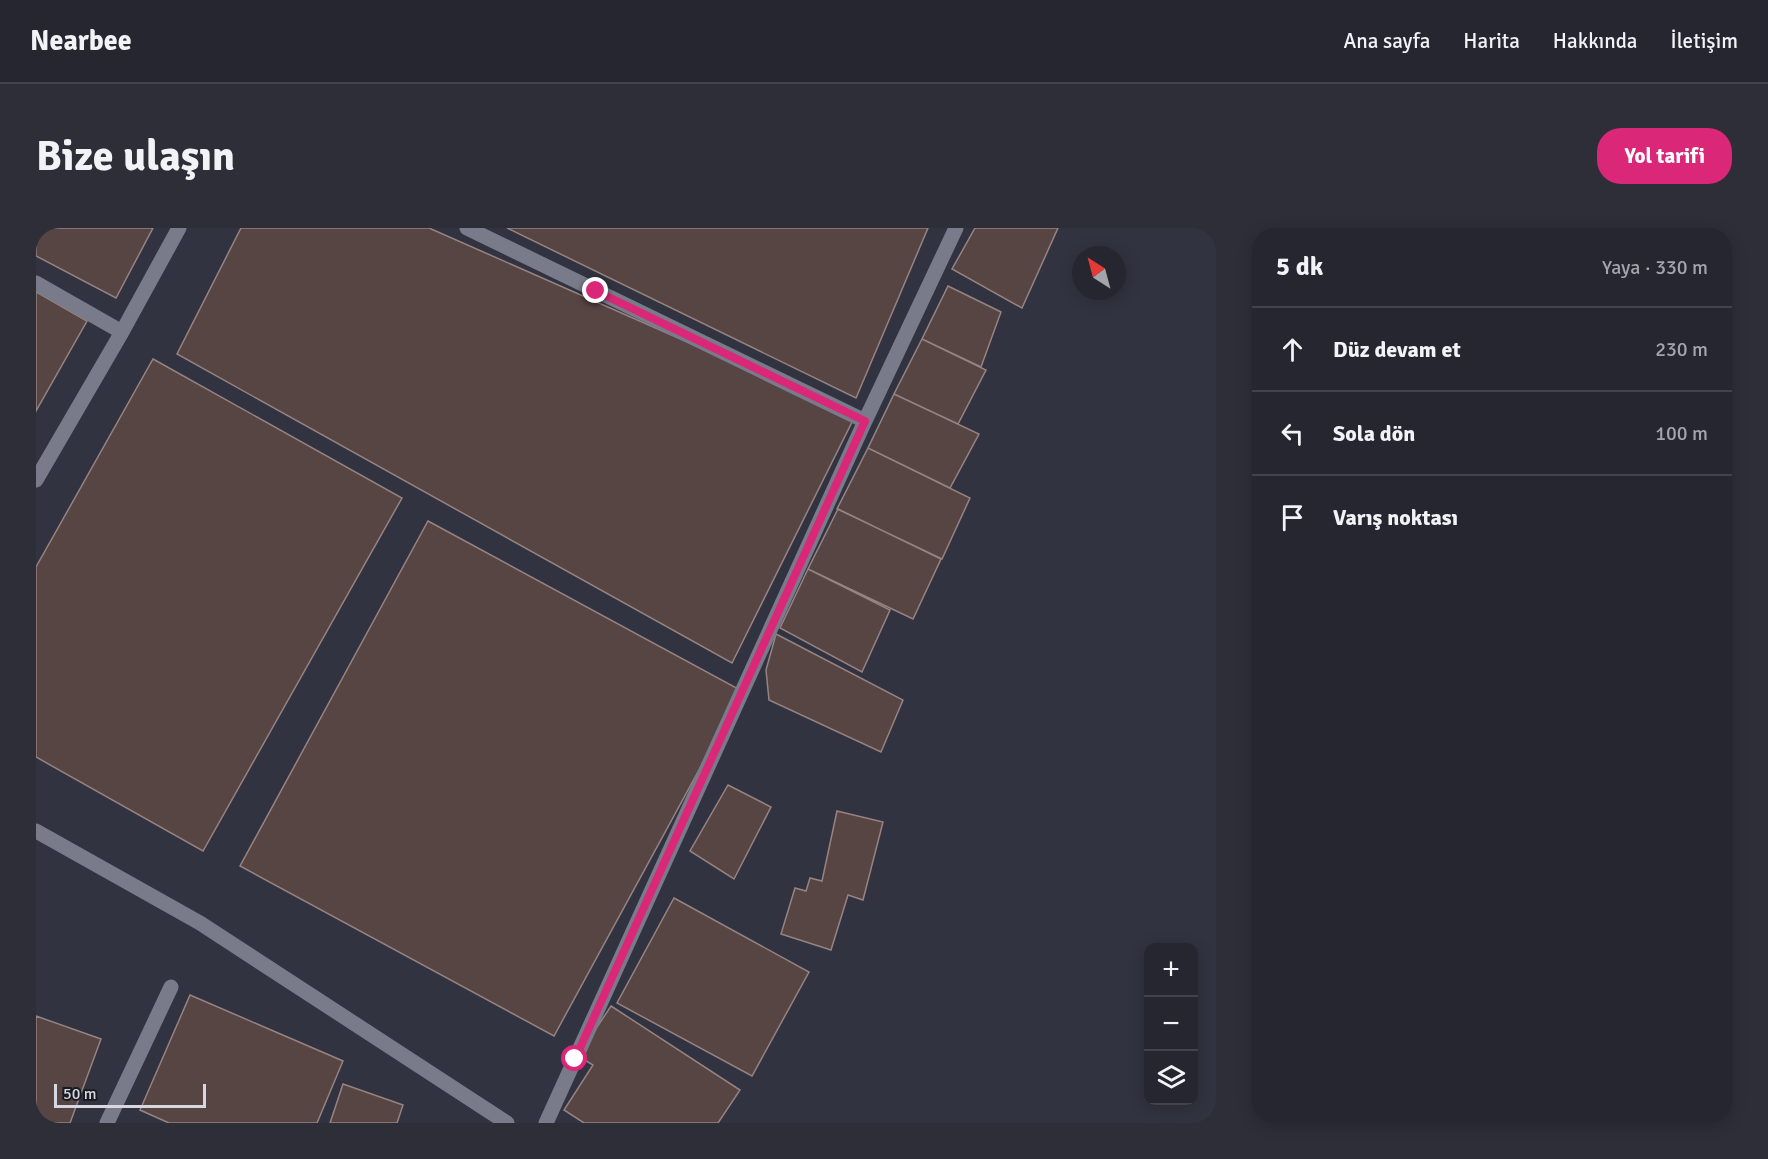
<!DOCTYPE html>
<html lang="tr">
<head>
<meta charset="utf-8">
<style>
  :root { --surface:#252630; --page:#2d2e38; --text:#f1f3f6; --muted:#a3a5ab; --line:#42434c; --accent:#db2777 }
  body { margin:0; font-family:Signika,sans-serif; background:var(--page); color:var(--text) }
  .controls { position:absolute; right:18px; bottom:18px; display:grid; overflow:hidden; border-radius:12px; box-shadow:0 3px 15px #0003 }
  .controls button { width:54px; height:54px; display:grid; place-items:center; padding:0; border:0; border-bottom:2px solid var(--line); background:var(--surface); color:var(--text); font:30px sans-serif }
  .compass { position:absolute; left:1036px; top:18px; width:54px; height:54px; border-radius:50%; background:var(--surface); box-shadow:0 3px 15px #0003; rotate:324deg }
  .scale { position:absolute; left:18px; bottom:15px; width:152px; box-sizing:border-box; padding-left:6px; border:3px solid #d6d7e0; border-top:0; font-size:16px; line-height:21px; white-space:nowrap; color:#d6d7e0; -webkit-text-stroke:4px #1a1b21; paint-order:stroke }
  .stop { position:absolute; width:18px; height:18px; margin:-14px; border:4px solid #db2777; border-radius:50%; background:#fff }
  .stop.end { background:#db2777; border-color:#fff; box-shadow:0 2px 6px #0008 }
  .list { margin:0; padding:0; list-style:none }
  h2 { display:flex; justify-content:space-between; align-items:center; height:78px; margin:0; padding:0 24px; font-size:26px }
  h2 small { font-size:20px; font-weight:400; color:var(--muted) }
  .list li { display:grid; grid-template-columns:39px 1fr auto; gap:18px; align-items:center; box-sizing:border-box; height:84px; padding:0 24px; border-top:2px solid var(--line) }
  .list b { display:block; font-size:22px; white-space:nowrap }
  .list em { font-size:20px; font-style:normal; color:var(--muted) }
  .icon { flex:none; width:33px; height:33px; fill:none; stroke:currentColor; stroke-width:2; stroke-linecap:round; stroke-linejoin:round }
  .map { position:relative; flex:none; width:1180px; height:895px; overflow:hidden; border-radius:24px }
  header { display:flex; align-items:center; gap:36px; box-sizing:border-box; height:84px; padding:0 30px; background:var(--surface); border-bottom:2px solid var(--line) }
  header strong { font-size:28px }
  nav { display:flex; gap:33px; margin-inline-start:auto; font-size:21px }
  .intro { display:flex; align-items:center; justify-content:space-between; box-sizing:border-box; height:144px; padding:0 36px }
  h1 { margin:0; font-size:42px }
  .button { padding:15px 27px; border-radius:24px; background:var(--accent); color:#fff; font-size:21px; font-weight:700 }
  main { display:flex; gap:36px; padding:0 36px }
  aside { flex:1; background:var(--surface); border-radius:24px; box-shadow:0 3px 15px #0003 }
  .map>svg:first-child { display:block }
</style>
</head>
<body>
<header>
<strong>Nearbee</strong>
<nav><a>Ana sayfa</a><a>Harita</a><a>Hakkında</a><a>İletişim</a></nav>
</header>
<div class="intro"><h1>Bize ulaşın</h1><a class="button">Yol tarifi</a></div>
<main>
<div class="map">
<svg width="1180" height="895" viewBox="0 0 1180 895">
  <rect width="100%" height="100%" fill="#313340"/>
  <!-- building -->
  <path fill="#564543" stroke="#978382" stroke-width="1.5" d="M0,0H117L80,70L0,28Z
    M205,0H393L819,188L696,435L141,126Z
    M471,0H892L820,170Z
    M939,0H1022L986,80L916,41Z
    M912,58L965,84L945,139L886,111Z
    M0,64L51,93L0,183Z
    M886,111L950,142L922,196L858,166Z
    M117,131L366,270L167,623L0,529V339Z
    M858,166L943,206L914,260L832,220Z
    M832,220L934,270L906,331L801,281Z
    M802,281L905,331L877,391L772,341Z
    M392,293L706,463L518,808L204,638Z
    M772,341L854,382L826,444L744,400Z
    M740,406L867,472L845,524L733,472L730,442Z
    M692,557L735,579L698,651L654,623Z
    M801,583L847,594L827,672L812,667L795,722L745,706L759,660L770,663L774,650L786,653Z
    M638,670L773,744L716,848L581,775Z
    M154,767L307,833L281,895H133L104,882Z
    M575,778L704,862L682,895H548L528,882L557,837L542,828Z
    M0,788L65,811L34,895H0Z
    M307,856L367,877L361,895H294Z"/>
  <g fill="none" stroke-linecap="round" stroke-linejoin="round">
    <!-- minor -->
    <path stroke="#797b8b" stroke-width="15" d="M431,0L829,193L510,895
      M0,55L86,104
      M829,193L920,0
      M0,252L86,104L143,0
      M0,603L164,695L471,895
      M71,895L135,759"/>
  </g>
  <g fill="none" stroke-linecap="round" stroke-linejoin="round">
    <!-- route -->
    <path stroke="#db2777" stroke-width="8" d="M539,831L829,193L560,63"/>
  </g>
</svg>
<div class="controls">
<button>+</button>
<button>−</button>
<button><svg class="icon" aria-label="layers" viewBox="0 0 24 24"><path d="M12 4l9 5-9 5-9-5zM3 14l9 5 9-5"/></svg></button>
</div>
<svg class="compass" viewBox="-18 -18 36 36"><path d="M0-13l5 13h-10z" fill="#e53935"/><path d="M0 13l5-13h-10z" fill="#a3a5ab"/></svg>
<div class="scale">50 m</div>
<div class="stop" style="left:539px;top:831px"></div>
<div class="stop end" style="left:560px;top:63px"></div>
</div>
<aside>
<h2>5 dk<small>Yaya · 330 m</small></h2>
<ul class="list">
<li><svg class="icon" aria-label="ahead" viewBox="0 0 24 24"><path d="M12 20V5M6 11l6-6 6 6"/></svg><div><b>Düz devam et</b></div><em>230 m</em></li>
<li><svg class="icon" aria-label="left" viewBox="0 0 24 24"><path d="M17 20v-9H6M10 6l-5 5 5 5"/></svg><div><b>Sola dön</b></div><em>100 m</em></li>
<li><svg class="icon" aria-label="arrive" viewBox="0 0 24 24"><path d="M6 21V4h12l-3 4 3 4H6"/></svg><div><b>Varış noktası</b></div></li>
</ul>
</aside>
</main>
</body>
</html>
